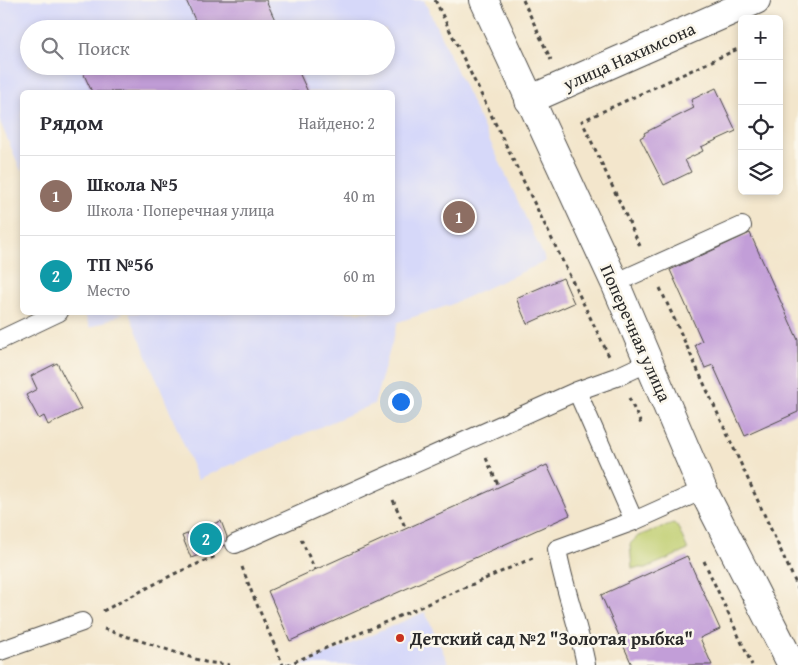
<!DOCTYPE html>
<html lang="ru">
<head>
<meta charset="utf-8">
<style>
  :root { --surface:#fff; --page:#f2f2f3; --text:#2b2b33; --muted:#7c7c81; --line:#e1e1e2; --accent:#c8321e }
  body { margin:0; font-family:"Gentium Book Plus",serif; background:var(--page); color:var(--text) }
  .controls { position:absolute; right:15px; top:15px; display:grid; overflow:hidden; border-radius:8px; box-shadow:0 2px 8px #0003 }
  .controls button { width:45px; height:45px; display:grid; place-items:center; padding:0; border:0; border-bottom:1px solid var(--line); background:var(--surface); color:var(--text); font:25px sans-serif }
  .you { position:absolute; left:400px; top:401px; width:18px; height:18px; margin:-12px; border:4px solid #fff; border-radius:50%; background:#1a73e8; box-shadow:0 0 0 8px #1a73e833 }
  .badge { display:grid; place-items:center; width:32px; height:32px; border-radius:50%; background:var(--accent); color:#fff; font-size:16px; font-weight:700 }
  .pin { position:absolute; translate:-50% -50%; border:2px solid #fff; box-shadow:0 1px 5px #0006 }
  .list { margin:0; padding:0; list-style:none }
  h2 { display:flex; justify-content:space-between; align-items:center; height:65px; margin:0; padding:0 20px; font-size:21px }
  h2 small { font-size:16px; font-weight:400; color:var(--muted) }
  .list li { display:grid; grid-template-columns:32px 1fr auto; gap:15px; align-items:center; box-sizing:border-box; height:80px; padding:0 20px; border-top:1px solid var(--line) }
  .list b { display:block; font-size:19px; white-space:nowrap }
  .list p { margin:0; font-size:16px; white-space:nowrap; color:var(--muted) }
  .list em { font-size:16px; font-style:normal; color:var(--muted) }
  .icon { flex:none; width:28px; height:28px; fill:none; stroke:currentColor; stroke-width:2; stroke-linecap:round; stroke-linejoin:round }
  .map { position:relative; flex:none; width:798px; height:665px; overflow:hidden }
  .search { position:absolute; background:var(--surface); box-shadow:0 2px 8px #0003; left:20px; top:20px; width:375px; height:55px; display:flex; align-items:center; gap:12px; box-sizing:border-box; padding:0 18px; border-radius:28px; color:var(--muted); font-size:19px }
  .panel { position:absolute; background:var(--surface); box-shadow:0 2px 8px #0003; left:20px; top:90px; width:375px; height:225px; border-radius:8px }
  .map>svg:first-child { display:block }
</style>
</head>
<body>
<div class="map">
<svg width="798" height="665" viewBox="0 0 798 665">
  <rect width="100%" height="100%" fill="#fbf7ec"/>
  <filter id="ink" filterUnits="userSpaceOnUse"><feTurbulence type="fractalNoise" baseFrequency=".02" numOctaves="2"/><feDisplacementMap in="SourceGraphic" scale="10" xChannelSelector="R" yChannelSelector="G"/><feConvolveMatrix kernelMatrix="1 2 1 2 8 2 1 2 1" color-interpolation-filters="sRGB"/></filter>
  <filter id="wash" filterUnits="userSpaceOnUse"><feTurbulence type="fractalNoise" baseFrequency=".0096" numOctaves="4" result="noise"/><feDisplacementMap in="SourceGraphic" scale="20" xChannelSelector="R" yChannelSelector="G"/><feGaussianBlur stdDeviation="1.12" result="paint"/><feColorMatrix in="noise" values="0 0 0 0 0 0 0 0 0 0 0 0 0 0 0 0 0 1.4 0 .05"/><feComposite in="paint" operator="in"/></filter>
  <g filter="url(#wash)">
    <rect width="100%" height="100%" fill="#f3e6cc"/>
    <!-- built -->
    <path fill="#d6d8f9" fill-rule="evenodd" d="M0,0H424L546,261L450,305L398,322L374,404L198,479L129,313L392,312V92H22V173L0,122ZM29,29H386V66H29Z
      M84,313H124L90,328Z
      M425,612L449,665H301Z"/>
    <!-- green -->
    <path fill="#bfcd6e" stroke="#757c4c" d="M673,523L677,525L688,550L646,568H632L630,544L638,536Z"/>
    <g id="blocks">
      <!-- building -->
      <path fill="#c29ed8" d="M186,0H266L279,29H199Z
        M80,66H296L308,92H92Z
        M716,88L736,131L701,147L703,151L685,160L691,172L664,185L640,138L645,135L644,133L694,108L691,100Z
        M750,233L798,340V412L745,436L713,365L705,368L695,345L702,341L670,270Z
        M563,278L574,303L527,324L516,298Z
        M57,363L81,409L48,425L44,416L39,419L26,395L37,389L31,376Z
        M547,465L570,515L290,641L268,591Z
        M221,521L227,537L225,545L191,558L182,536Z
        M687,556L720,629L700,638L712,665H632L601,595Z"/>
    </g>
  </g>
  <g filter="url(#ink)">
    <use href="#blocks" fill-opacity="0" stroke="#494743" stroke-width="1"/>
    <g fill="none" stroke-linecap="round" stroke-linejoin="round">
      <defs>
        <path id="lane" d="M615,283L742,226
          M0,340L59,312
          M577,391L634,521
          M235,544L577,391L619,376L649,362
          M0,651L82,622
          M586,665C579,626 564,589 557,549L634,521L703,490"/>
        <path id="street" d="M529,100L756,0"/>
        <path id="secondary" d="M484,0L615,283L703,490L792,665"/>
      </defs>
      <!-- lane casing -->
      <use href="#lane" stroke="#494743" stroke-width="20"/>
      <!-- street casing -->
      <use href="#street" stroke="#494743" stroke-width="30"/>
      <!-- secondary casing -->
      <use href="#secondary" stroke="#494743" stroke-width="30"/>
      <!-- path -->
      <path stroke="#494743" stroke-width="3" stroke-dasharray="4 4" stroke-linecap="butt" d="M435,0L609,356
        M523,0L551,60
        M640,246L582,121L742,47
        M660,288L798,588
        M629,398L642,426
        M486,458L499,487
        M393,500L406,529
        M301,539L315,570
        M704,561L752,665
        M242,567L252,593L283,665
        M103,611L174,574L216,556
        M104,629L205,662L230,665
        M287,665L535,557"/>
      <!-- lane -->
      <use href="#lane" stroke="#fff" stroke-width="18"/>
      <!-- street -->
      <use href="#street" stroke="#fff" stroke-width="28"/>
      <!-- secondary -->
      <use href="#secondary" stroke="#fff" stroke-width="28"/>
    </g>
  </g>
  <!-- markers -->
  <circle fill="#c8321e" stroke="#fbf7ec" stroke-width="2" cx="400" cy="638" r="5"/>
  <g text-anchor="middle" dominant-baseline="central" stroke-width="5" stroke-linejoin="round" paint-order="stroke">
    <!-- street labels -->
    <g font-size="18" fill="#2b2b2b" stroke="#fbf7ec">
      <text transform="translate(629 56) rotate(-24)">улица Нахимсона</text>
      <text transform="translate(636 333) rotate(66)">Поперечная улица</text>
    </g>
    <!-- poi labels -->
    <g font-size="18" font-weight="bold" fill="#2b2b2b" stroke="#fbf7ec" text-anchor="start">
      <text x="410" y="638">Детский сад №2 "Золотая рыбка"</text>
    </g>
  </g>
</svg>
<div class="controls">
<button>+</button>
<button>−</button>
<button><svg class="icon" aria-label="locate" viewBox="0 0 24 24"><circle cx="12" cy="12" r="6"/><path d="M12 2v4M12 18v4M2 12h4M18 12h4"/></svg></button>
<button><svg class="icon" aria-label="layers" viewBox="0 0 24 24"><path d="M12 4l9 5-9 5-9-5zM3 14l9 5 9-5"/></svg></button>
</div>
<div class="you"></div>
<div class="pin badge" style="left:459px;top:217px;background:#8d6e63">1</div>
<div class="pin badge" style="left:206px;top:539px;background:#0f9aa8">2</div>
<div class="search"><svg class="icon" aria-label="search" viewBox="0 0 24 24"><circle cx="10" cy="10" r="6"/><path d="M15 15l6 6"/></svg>Поиск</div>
<section class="panel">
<h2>Рядом<small>Найдено: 2</small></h2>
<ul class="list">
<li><span class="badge" style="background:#8d6e63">1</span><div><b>Школа №5</b><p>Школа · Поперечная улица</p></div><em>40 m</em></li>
<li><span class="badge" style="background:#0f9aa8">2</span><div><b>ТП №56</b><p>Место</p></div><em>60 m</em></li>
</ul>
</section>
</div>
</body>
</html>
